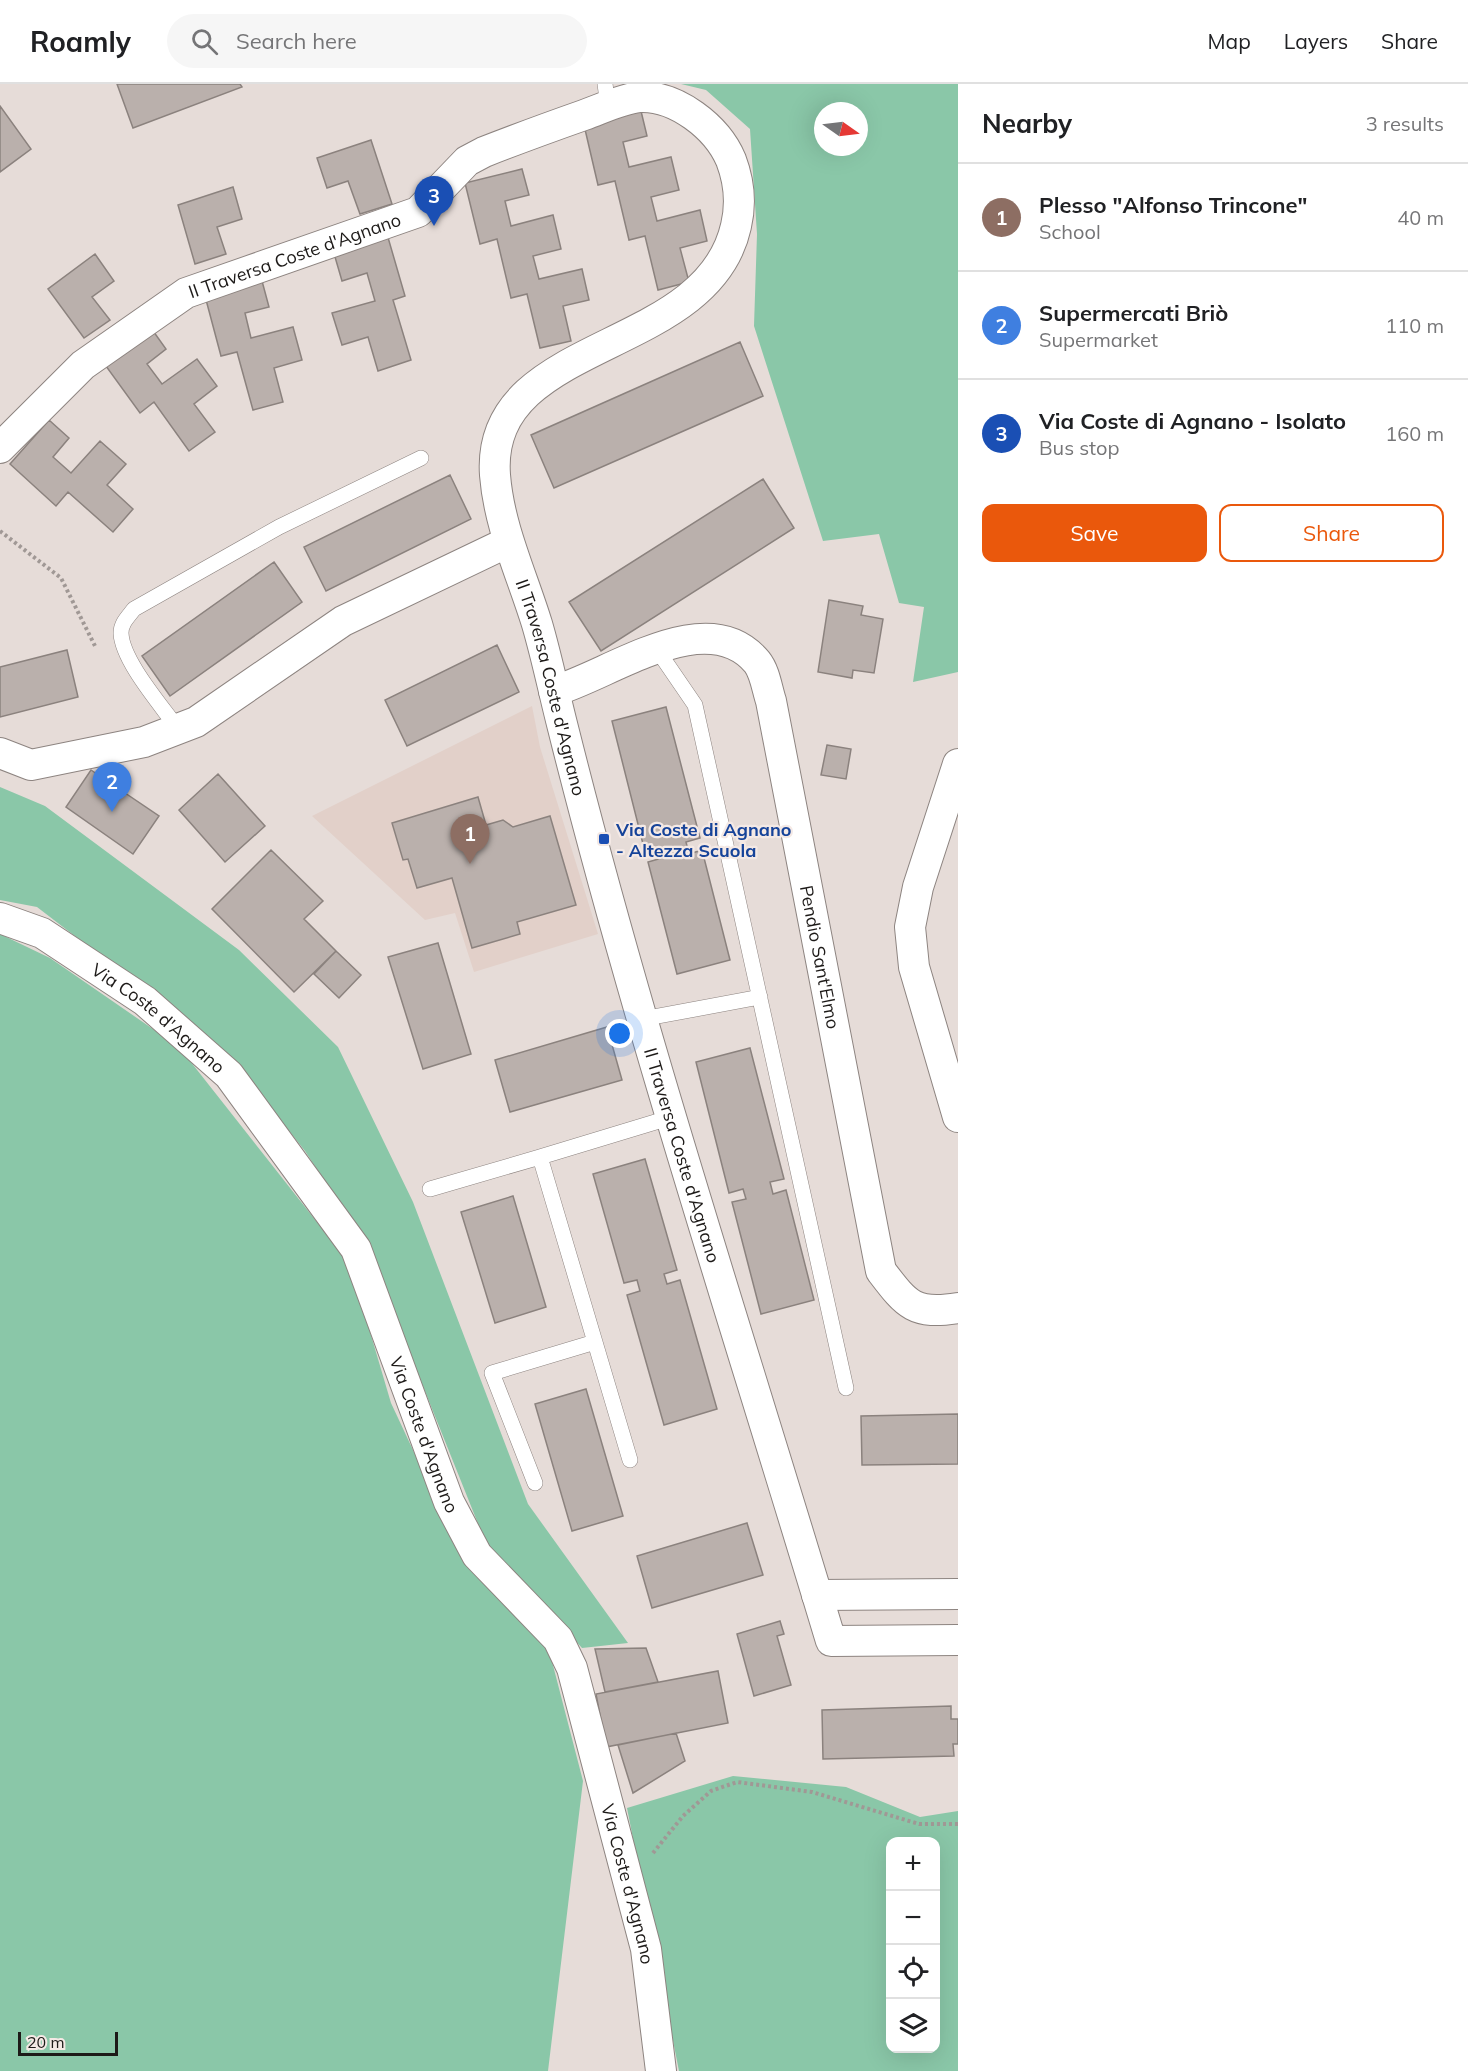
<!DOCTYPE html>
<html lang="en">
<head>
<meta charset="utf-8">
<style>
  :root { --surface:#fff; --page:#f6f6f6; --text:#202124; --muted:#757577; --line:#e0e0e0; --accent:#ea580c }
  body { margin:0; font-family:Mulish,sans-serif; background:var(--page); color:var(--text) }
  .controls { position:absolute; right:18px; bottom:18px; display:grid; overflow:hidden; border-radius:12px; box-shadow:0 6px 24px #0002 }
  .controls button { width:54px; height:54px; display:grid; place-items:center; padding:0; border:0; border-bottom:2px solid var(--line); background:var(--surface); color:var(--text); font:30px sans-serif }
  .compass { position:absolute; left:814px; top:18px; width:54px; height:54px; border-radius:50%; background:var(--surface); box-shadow:0 6px 24px #0002; rotate:104deg }
  .scale { position:absolute; left:18px; bottom:15px; width:100px; box-sizing:border-box; padding-left:6px; border:3px solid #1d1a18; border-top:0; font-size:16px; line-height:21px; white-space:nowrap; color:#1d1a18; -webkit-text-stroke:4px #f4e9e5; paint-order:stroke }
  .you { position:absolute; left:620px; top:950px; width:21px; height:21px; margin:-15px; border:4px solid #fff; border-radius:50%; background:#1a73e8; box-shadow:0 0 0 9px #1a73e833 }
  .badge { display:grid; place-items:center; width:39px; height:39px; border-radius:50%; background:var(--accent); color:#fff; font-size:20px; font-weight:700 }
  .pin { position:absolute; translate:-50% -50px; filter:drop-shadow(0 2px 3px #0008) }
  .pin::after { content:''; position:absolute; top:32px; width:21px; height:18px; background:inherit; clip-path:polygon(0 0,100% 0,50% 100%) }
  .list { margin:0; padding:0; list-style:none }
  h2 { display:flex; justify-content:space-between; align-items:center; height:78px; margin:0; padding:0 24px; font-size:26px }
  h2 small { font-size:20px; font-weight:400; color:var(--muted) }
  .list li { display:grid; grid-template-columns:39px 1fr auto; gap:18px; align-items:center; box-sizing:border-box; height:108px; padding:0 24px; border-top:2px solid var(--line) }
  .list b { display:block; font-size:22px; white-space:nowrap }
  .list p { margin:0; font-size:20px; white-space:nowrap; color:var(--muted) }
  .list em { font-size:20px; font-style:normal; color:var(--muted) }
  .actions { display:flex; gap:12px; padding:18px 24px }
  .actions a { flex:1; padding:14px 0; border:2px solid var(--accent); border-radius:12px; text-align:center; font-size:21px; color:var(--accent) }
  .actions .main { background:var(--accent); color:#fff }
  .icon { flex:none; width:33px; height:33px; fill:none; stroke:currentColor; stroke-width:2; stroke-linecap:round; stroke-linejoin:round }
  .map { position:relative; flex:none; width:958px; height:1987px; overflow:hidden }
  header { display:flex; align-items:center; gap:36px; box-sizing:border-box; height:84px; padding:0 30px; background:var(--surface); border-bottom:2px solid var(--line) }
  header strong { font-size:28px }
  nav { display:flex; gap:33px; margin-inline-start:auto; font-size:21px }
  .search { width:420px; height:54px; background:var(--page); display:flex; align-items:center; gap:15px; box-sizing:border-box; padding:0 21px; border-radius:33px; color:var(--muted); font-size:22px }
  main { display:flex }
  aside { flex:1; background:var(--surface) }
  .map>svg:first-child { display:block }
</style>
</head>
<body>
<header>
<strong>Roamly</strong>
<div class="search"><svg class="icon" aria-label="search" viewBox="0 0 24 24"><circle cx="10" cy="10" r="6"/><path d="M15 15l6 6"/></svg>Search here</div>
<nav><a>Map</a><a>Layers</a><a>Share</a></nav>
</header>
<main>
<div class="map">
<svg width="958" height="1987" viewBox="0 0 958 1987">
  <rect width="100%" height="100%" fill="#e6dcd8"/>
  <!-- built -->
  <path fill="#e2d0c9" d="M532,622L540,663L598,850L474,888L455,829L425,836L312,732Z"/>
  <!-- green -->
  <path fill="#8ac7a8" fill-rule="evenodd" d="M681,0H958V588L913,598L924,523L899,519L879,450L823,457L754,242L757,150L750,45L706,6ZM823,27H859V63H823Z
    M0,703L45,722L239,866L338,963L413,1118L528,1420L628,1559L582,1564L485,1457L366,1160L305,1067L227,969L37,823L0,816Z
    M0,850L50,874L179,963L350,1180L391,1319L465,1477L548,1562L583,1697L548,1987H0Z
    M733,1692L846,1703L920,1733L958,1727V1987H679L627,1724ZM890,1758H936V1964H890Z"/>
  <!-- building -->
  <path fill="#bab0ac" stroke="#8b827e" stroke-width="1.5" d="M117,0H240L242,3L133,44Z
    M0,22L31,65L0,88Z
    M641,27L647,52L623,58L629,83L671,73L679,106L651,113L657,137L700,126L707,157L680,164L689,198L658,206L645,152L629,156L615,97L598,101L584,41Z
    M371,56L392,120L360,130L348,97L327,104L317,74Z
    M522,85L529,111L505,117L511,142L553,131L561,165L533,172L539,195L582,185L589,216L563,222L571,257L540,264L527,210L511,214L497,155L480,160L465,99Z
    M233,103L242,135L217,143L226,170L195,180L178,121Z
    M387,150L405,212L393,216L411,276L378,287L368,253L342,261L332,229L375,217L367,189L342,197L333,166Z
    M95,170L114,197L92,213L110,236L84,254L48,205Z
    M262,197L269,223L245,229L251,254L293,243L302,276L274,284L283,318L253,326L237,268L221,272L205,212Z
    M151,244L166,265L147,280L162,300L197,275L217,302L194,320L215,348L189,367L154,318L140,329L103,278Z
    M740,258L763,312L554,404L531,351Z
    M49,336L69,354L53,373L71,389L100,357L126,380L107,401L133,425L113,448L68,408L56,422L10,380Z
    M450,391L471,435L326,507L304,463Z
    M763,395L794,444L601,567L569,518Z
    M274,478L302,518L170,612L142,572Z
    M829,516L863,522L861,531L883,535L874,589L853,586L852,594L818,588Z
    M497,561L519,608L407,662L385,616Z
    M67,566L78,613L0,633V583Z
    M666,623L700,754L686,758L689,770L702,766L730,876L677,890L648,778L662,774L659,764L645,768L612,637Z
    M827,661L851,665L846,695L821,691Z
    M91,686L159,732L133,770L66,723Z
    M218,690L265,742L225,778L179,726Z
    M478,713L486,741L503,736L513,743L550,732L576,821L517,838L520,850L472,864L452,794L417,804L408,775L403,776L392,739Z
    M271,766L323,817L304,835L336,867L294,908L212,825Z
    M438,859L471,970L423,985L388,873Z
    M336,867L361,891L339,914L314,890Z
    M607,943L622,996L510,1028L495,976Z
    M750,964L784,1095L770,1098L773,1110L786,1106L814,1216L761,1230L732,1118L746,1115L743,1105L729,1109L696,978Z
    M645,1075L677,1186L664,1190L667,1200L680,1196L717,1325L664,1341L627,1211L640,1207L637,1196L624,1199L593,1090Z
    M513,1112L546,1223L495,1239L461,1128Z
    M586,1305L623,1432L572,1447L535,1320Z
    M958,1330V1380L862,1381L861,1332Z
    M747,1439L763,1491L652,1524L637,1472Z
    M780,1537L784,1550L777,1552L791,1601L754,1612L737,1550Z
    M646,1564L658,1598L605,1608L595,1565Z
    M718,1587L728,1639L606,1663L596,1610Z
    M951,1622V1635H958V1660H953L954,1672L823,1675L822,1626Z
    M676,1649L685,1677L633,1709L618,1661Z"/>
  <g fill="none" stroke-linecap="round" stroke-linejoin="round">
    <defs>
      <path id="lane" d="M605,0L608,22
        M656,564L695,621L846,1304
        M178,645C162,622 122,577 121,549C121,539 128,533 134,525L279,443L421,374
        M642,935L760,913
        M430,1105L540,1073
        M630,1376L540,1073L672,1033
        M535,1399L492,1289L595,1258"/>
      <g id="street">
        <path id="s1" d="M0,364L83,281L186,209L418,128L467,77L484,68C517,55 550,43 584,31C601,25 621,15 639,13C676,11 717,43 731,76C739,97 741,121 736,142C707,273 485,252 495,391C499,443 522,491 537,540C547,574 554,609 563,644C640,952 740,1254 831,1557L958,1556"/>
        <path id="s2" d="M554,607C610,591 707,518 757,578C765,588 767,605 771,617L881,1187C907,1221 914,1231 958,1224"/>
        <path d="M0,669L31,681L144,658L196,638L343,537L508,458"/>
        <path d="M958,680L918,803L910,843L914,883L958,1033"/>
        <path id="s3" d="M0,834L42,849L145,917L229,991L356,1165L449,1418L477,1471L558,1555L572,1584L646,1865L661,1987"/>
        <path d="M817,1511L958,1510"/>
      </g>
    </defs>
    <!-- lane casing -->
    <use href="#lane" stroke="#8d8480" stroke-width="16"/>
    <!-- street casing -->
    <use href="#street" stroke="#8d8480" stroke-width="32"/>
    <!-- path -->
    <path stroke="#a09895" stroke-width="4" stroke-dasharray="3 3" stroke-linecap="butt" d="M0,447L61,494L96,564
      M653,1769L683,1732L711,1707L737,1698L812,1708L919,1740H958"/>
    <!-- lane -->
    <use href="#lane" stroke="#fff" stroke-width="15"/>
    <!-- street -->
    <use href="#street" stroke="#fff" stroke-width="30"/>
  </g>
  <!-- markers -->
  <rect fill="#1a4fb4" stroke="#f4e9e5" stroke-width="2" x="598" y="749" width="12" height="12" rx="3"/>
  <g text-anchor="middle" dominant-baseline="central" stroke-width="4.5" stroke-linejoin="round" paint-order="stroke">
    <!-- street labels -->
    <g font-size="18" fill="#1d1a18" stroke="#f4e9e5">
      <text stroke="none"><textPath href="#s1" startOffset="358">II Traversa Coste d'Agnano</textPath></text>
      <text stroke="none"><textPath href="#s1" startOffset="1515">II Traversa Coste d'Agnano</textPath></text>
      <text stroke="none"><textPath href="#s2" startOffset="522">Pendio Sant'Elmo</textPath></text>
      <text stroke="none"><textPath href="#s3" startOffset="189">Via Coste d'Agnano</textPath></text>
      <text stroke="none"><textPath href="#s1" startOffset="2001">II Traversa Coste d'Agnano</textPath></text>
      <text stroke="none"><textPath href="#s3" startOffset="693">Via Coste d'Agnano</textPath></text>
      <text stroke="none"><textPath href="#s3" startOffset="1197">Via Coste d'Agnano</textPath></text>
    </g>
    <!-- transit labels -->
    <g font-size="18" font-weight="bold" fill="#164399" stroke="#f4e9e5" text-anchor="start">
      <text x="616" y="745">Via Coste di Agnano<tspan x="616" dy="21">- Altezza Scuola</tspan></text>
    </g>
  </g>
</svg>
<div class="controls">
<button>+</button>
<button>−</button>
<button><svg class="icon" aria-label="locate" viewBox="0 0 24 24"><circle cx="12" cy="12" r="6"/><path d="M12 2v4M12 18v4M2 12h4M18 12h4"/></svg></button>
<button><svg class="icon" aria-label="layers" viewBox="0 0 24 24"><path d="M12 4l9 5-9 5-9-5zM3 14l9 5 9-5"/></svg></button>
</div>
<svg class="compass" viewBox="-18 -18 36 36"><path d="M0-13l5 13h-10z" fill="#e53935"/><path d="M0 13l5-13h-10z" fill="#757577"/></svg>
<div class="scale">20 m</div>
<div class="you"></div>
<div class="pin badge" style="left:470px;top:780px;background:#8d6e63">1</div>
<div class="pin badge" style="left:112px;top:728px;background:#3f7fe0">2</div>
<div class="pin badge" style="left:434px;top:142px;background:#1a4fb4">3</div>
</div>
<aside>
<h2>Nearby<small>3 results</small></h2>
<ul class="list">
<li><span class="badge" style="background:#8d6e63">1</span><div><b>Plesso &quot;Alfonso Trincone&quot;</b><p>School</p></div><em>40 m</em></li>
<li><span class="badge" style="background:#3f7fe0">2</span><div><b>Supermercati Briò</b><p>Supermarket</p></div><em>110 m</em></li>
<li><span class="badge" style="background:#1a4fb4">3</span><div><b>Via Coste di Agnano - Isolato</b><p>Bus stop</p></div><em>160 m</em></li>
</ul>
<div class="actions"><a class="main">Save</a><a>Share</a></div>
</aside>
</main>
</body>
</html>
